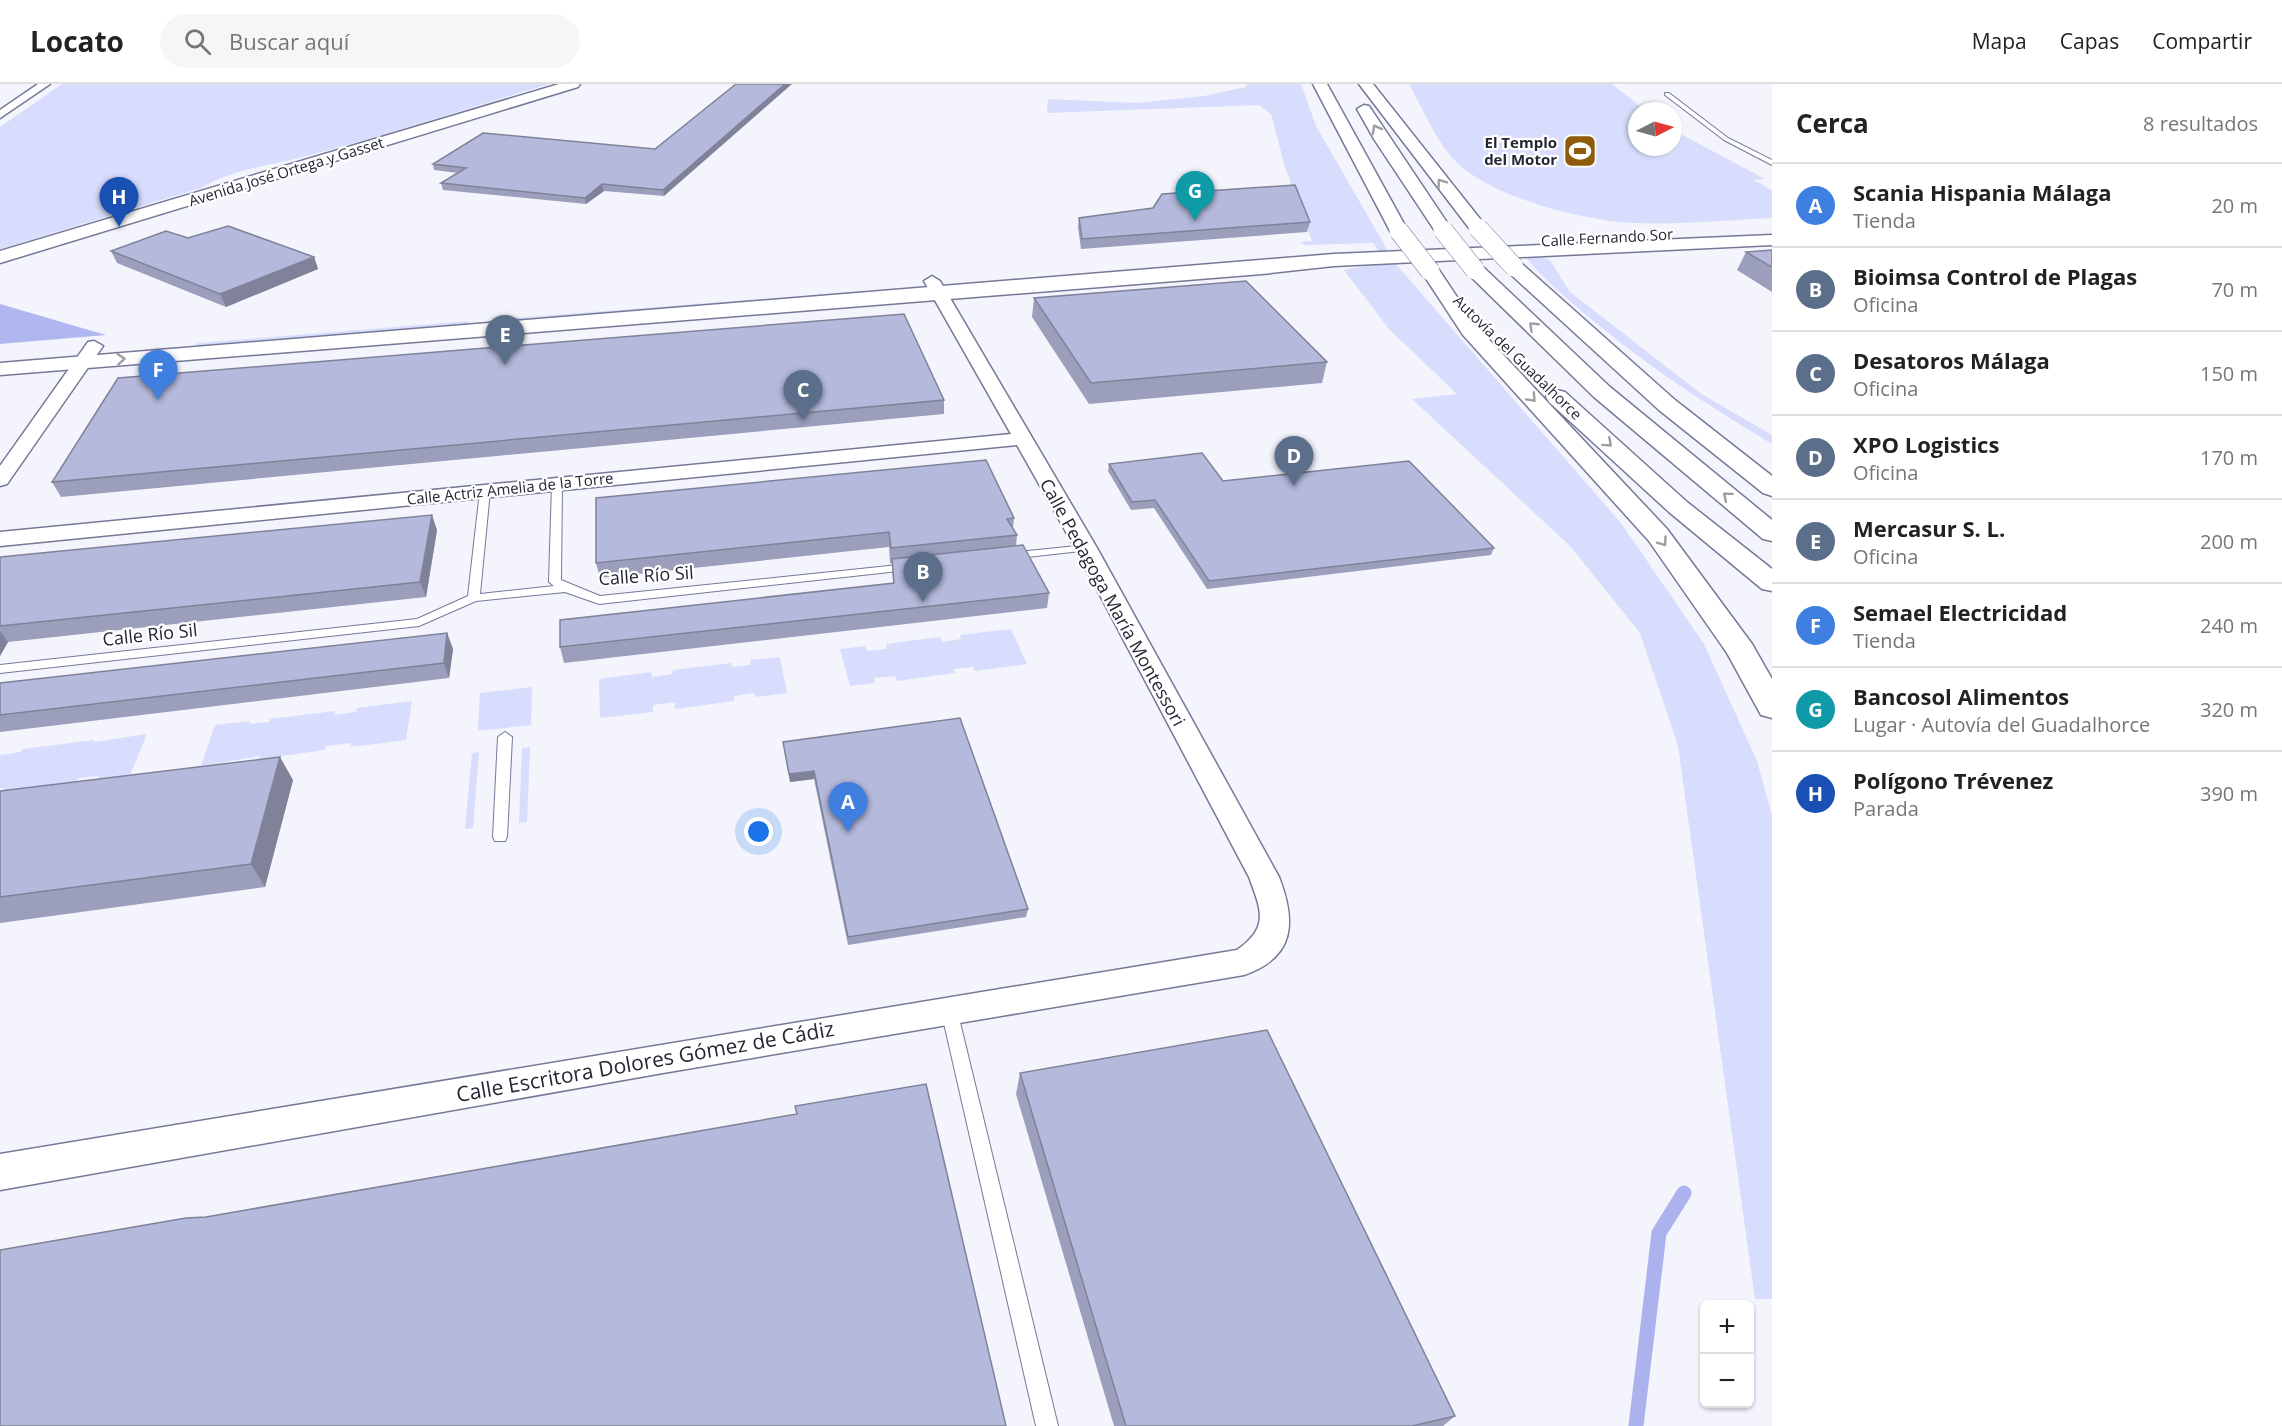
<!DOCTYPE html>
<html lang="es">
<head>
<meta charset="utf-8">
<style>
  :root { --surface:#fff; --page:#f6f6f6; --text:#222; --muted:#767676; --line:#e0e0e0; --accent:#905b0d }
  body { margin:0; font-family:"Open Sans",sans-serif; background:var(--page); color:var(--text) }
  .controls { position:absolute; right:18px; bottom:18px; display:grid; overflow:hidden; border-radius:9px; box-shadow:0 2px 4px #0004 }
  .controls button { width:54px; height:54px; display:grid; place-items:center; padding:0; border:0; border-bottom:2px solid var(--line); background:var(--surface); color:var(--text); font:30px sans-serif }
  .compass { position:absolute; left:1628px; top:18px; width:54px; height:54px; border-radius:50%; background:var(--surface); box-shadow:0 2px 4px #0004; rotate:84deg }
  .you { position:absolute; left:759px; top:748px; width:21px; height:21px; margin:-15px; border:4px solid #fff; border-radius:50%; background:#1a73e8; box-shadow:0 0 0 9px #1a73e833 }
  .badge { display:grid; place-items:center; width:39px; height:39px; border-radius:50%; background:var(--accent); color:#fff; font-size:20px; font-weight:700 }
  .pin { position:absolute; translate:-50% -50px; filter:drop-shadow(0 2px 3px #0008) }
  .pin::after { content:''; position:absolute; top:32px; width:21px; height:18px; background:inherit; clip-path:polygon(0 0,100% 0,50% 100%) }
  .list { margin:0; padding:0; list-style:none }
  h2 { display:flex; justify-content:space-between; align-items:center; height:78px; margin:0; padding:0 24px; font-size:26px }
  h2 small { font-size:20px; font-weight:400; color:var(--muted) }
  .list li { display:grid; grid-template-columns:39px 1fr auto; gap:18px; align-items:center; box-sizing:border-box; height:84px; padding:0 24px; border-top:2px solid var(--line) }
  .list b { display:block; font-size:22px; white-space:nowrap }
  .list p { margin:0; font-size:20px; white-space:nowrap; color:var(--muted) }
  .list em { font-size:20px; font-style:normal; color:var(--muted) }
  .icon { flex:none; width:33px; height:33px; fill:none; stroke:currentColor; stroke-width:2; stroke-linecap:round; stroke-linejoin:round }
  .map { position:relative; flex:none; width:1772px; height:1342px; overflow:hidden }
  header { display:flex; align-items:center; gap:36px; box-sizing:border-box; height:84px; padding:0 30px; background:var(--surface); border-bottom:2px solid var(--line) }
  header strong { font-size:28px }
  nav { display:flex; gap:33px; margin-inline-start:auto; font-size:21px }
  .search { width:420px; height:54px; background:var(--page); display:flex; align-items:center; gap:15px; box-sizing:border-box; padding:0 21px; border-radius:33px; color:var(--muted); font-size:22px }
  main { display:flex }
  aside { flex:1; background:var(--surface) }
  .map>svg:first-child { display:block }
</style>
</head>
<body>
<header>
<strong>Locato</strong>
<div class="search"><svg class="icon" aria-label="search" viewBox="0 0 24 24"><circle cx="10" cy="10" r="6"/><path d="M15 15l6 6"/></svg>Buscar aquí</div>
<nav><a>Mapa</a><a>Capas</a><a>Compartir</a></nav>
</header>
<main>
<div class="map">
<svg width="1772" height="1342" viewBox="0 0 1772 1342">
  <rect width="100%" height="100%" fill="#f3f4fc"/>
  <!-- green -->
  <path fill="#d8ddfd" d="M62,0H549C472,23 395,48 318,69C278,81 237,83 201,104L0,165V43Z
    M1247,0H1301L1316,42L1395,179L1621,439L1704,560L1757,677L1772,731V1215H1755L1678,662L1640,549L1570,462L1412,315L1457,310L1389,245L1344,186L1386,178L1373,159L1305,161L1300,158L1312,157L1285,83L1271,30L1259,21L1047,29L1048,15L1136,19L1204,12L1246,3Z
    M1409,0H1612L1646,27H1637V63H1673V46L1765,95L1753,96L1772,106V134C1727,136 1680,141 1635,139C1584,137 1482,112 1450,71C1433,51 1422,23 1409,0Z
    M1522,167L1550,176L1570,208L1700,309L1772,351V360C1705,320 1640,277 1580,226C1559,207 1538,191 1522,167Z
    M852,208L853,211L488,240L489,236Z
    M469,237L468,242L195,263L198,259Z
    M1011,545L1027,580L975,587L973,583L954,585L955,589L897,597L895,592L874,594L875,599L850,602L840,565L865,562L867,567L887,565L886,560L940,553L942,558L961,555L960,551Z
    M780,573L787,609L755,613L754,609L734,612V617L675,625V618L653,621V628L600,634L599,595L651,588L652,593L672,590L673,586L731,579L732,583L751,581L750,576Z
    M532,603L531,641L478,647L480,609Z
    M412,617L406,656L351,663V659L326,662L325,666L259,675L260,672L201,682L215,641L250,637V640L269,638L270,635L335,627L334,631L356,628L357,624Z
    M147,650L130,691L98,695L99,692L78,694L76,697L3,707L4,704H0V671L21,668L23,665L94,656V658Z
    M530,663L527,738L519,739L522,664Z
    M479,668L473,744L465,745L472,669Z"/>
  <!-- forest -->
  <path fill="#afb6f0" d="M0,220L106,251L0,260Z"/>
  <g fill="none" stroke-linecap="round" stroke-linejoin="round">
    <!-- stream -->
    <path stroke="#acb2ed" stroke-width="15" d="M1636,1342L1659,1149L1684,1109"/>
    <defs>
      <path id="service" d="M1665,9H1669L1728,54L1772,76V81L1724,56L1665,11Z
        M557,397L562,400L561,496L600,512L908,480L914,483L908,486L599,520L565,508L476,517L419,542L0,589V581L417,535L468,512L480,407L485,404L490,407L480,510L554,502L549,498L552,400Z
        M1086,461L1092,464L1090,466L1010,475L1004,472L1010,469Z
        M505,648L512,653L507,753L505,757H495L493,753L498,653Z
        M949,919L955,921L957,926L1058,1342H1036L941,926L943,921Z"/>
      <path id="minor" d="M38,0H50L0,34V26Z
        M932,192L940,197L1097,464L1279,793C1296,837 1296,873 1244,891L663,989L0,1106V1070L1237,866C1270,843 1261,826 1249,793L1075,464L1017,361L0,462V448L1011,350L924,197Z
        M94,257L103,262L7,400L0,402V382L88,258Z"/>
      <path id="tertiary" d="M1772,151V161L1334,182L1262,190L0,291V279L1334,170Z"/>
      <path id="primary" d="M559,0H580L578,3L0,179V167Z"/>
      <path id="motorway" d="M1313,0H1327L1408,147L1405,151H1393L1390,147Z
        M1359,0H1373L1484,140L1487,144L1484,148H1472Z
        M1364,21L1369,22L1452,146L1449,150H1437L1374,55L1357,25Z
        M1514,177L1521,179L1675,316L1772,392V412L1763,409L1659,326L1507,187L1505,183L1507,179Z
        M1475,180L1482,182L1610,303L1772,436V457L1763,455L1594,313L1468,190L1466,186L1468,182Z
        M1430,181L1437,183L1477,243L1667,445L1752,560L1772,595V634L1761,631L1727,569L1649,457L1463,251L1421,187Z
        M1557,306L1565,308L1687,418L1772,485V507L1762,505L1669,428L1549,318L1546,313L1549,308Z"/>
    </defs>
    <!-- service casing -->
    <use href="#service" stroke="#757998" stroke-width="2"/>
    <!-- minor casing -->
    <use href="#minor" stroke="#757998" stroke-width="3"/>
    <!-- tertiary casing -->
    <use href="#tertiary" stroke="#757998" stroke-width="3"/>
    <!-- primary casing -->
    <use href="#primary" stroke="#757998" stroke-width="3"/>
    <!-- motorway casing -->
    <use href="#motorway" stroke="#757998" stroke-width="3"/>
    <!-- service -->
    <use href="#service" fill="#fff" fill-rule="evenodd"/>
    <!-- minor -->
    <use href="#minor" fill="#fff" fill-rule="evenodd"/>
    <!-- tertiary -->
    <use href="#tertiary" fill="#fff" fill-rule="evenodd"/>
    <!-- primary -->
    <use href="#primary" fill="#fff" fill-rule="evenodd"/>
    <!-- motorway -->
    <use href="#motorway" fill="#fff" fill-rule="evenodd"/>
    <defs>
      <path id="motorway-bridge" d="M1478,144L1514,183
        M1443,146L1475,186
        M1399,147L1430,187"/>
    </defs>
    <!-- motorway-bridge casing -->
    <use href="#motorway-bridge" stroke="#757998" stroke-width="20" stroke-linecap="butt"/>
    <!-- motorway-bridge -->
    <use href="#motorway-bridge" stroke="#fff" stroke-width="19"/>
  </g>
  <!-- wall -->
  <path fill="#9c9fbc" d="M736,0L664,112L604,107L586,120L443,106L441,99L458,89L434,86L433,80L655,65Z
    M1079,134L1310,138L1307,148L1081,165L1078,143Z
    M1772,166V208L1737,186L1746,168Z
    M111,167L314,173L318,185L226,223L117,179Z
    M1034,214L1327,278L1322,299L1089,320L1032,233Z
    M944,316V330L61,413L52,398Z
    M1109,380L1223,397L1494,464L1491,471L1207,505L1154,424L1131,426L1108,387Z
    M1014,434L1013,444L1017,451L1016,462L1049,509L1047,524L564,579L560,563L893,499L892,479H890L889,463L600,494L596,479Z
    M437,446L426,513L8,558L0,572V473Z
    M447,549L453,565L449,594L0,648V599Z
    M783,658L1028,825L1026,833L848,861L814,695L790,698Z
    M293,696L265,803L0,839V707Z
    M1020,989L1455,1332L1443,1342H1114L1016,1010Z"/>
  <!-- shaded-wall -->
  <path fill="#7f8299" d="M785,0H792L664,112L663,106Z
    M602,100L604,107L586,120L585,114Z
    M314,173L318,185L226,223L220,210Z
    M432,431L437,446L426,513L420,498Z
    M0,547L8,558L0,572Z
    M447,549L453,565L449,594L444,579Z
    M280,673L293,696L265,803L251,780Z
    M814,687V695L790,698L789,690Z"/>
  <!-- building -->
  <path fill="#b5b9db" stroke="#7f8299" stroke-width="1.5" d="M736,0H785L663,106L602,100L585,114L441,99L466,84L433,80L483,49L655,65Z
    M1295,101L1310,138L1082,155L1079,134L1153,124L1162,110Z
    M228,142L314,173L220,210L111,167L166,147L188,154Z
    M1772,166V183L1746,168Z
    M1246,197L1327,278L1091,299L1034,214Z
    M904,230L944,316L52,398L118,294Z
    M1202,369L1223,397L1409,377L1494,464L1209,497L1155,416L1132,418L1109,380Z
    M986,376L1014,434L1007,435L1017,451L891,464L889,448L596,479V414Z
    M432,431L420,498L0,542V473Z
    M1023,461L1049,509L560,563V536L894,499L892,475Z
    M447,549L444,579L0,631V599Z
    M960,634L1028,825L848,853L814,687L789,690L783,658Z
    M280,673L251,780L0,813V707Z
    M1267,946L1455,1332L1412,1342H1126L1020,989Z
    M926,1000L1006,1342H0V1166L186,1134L206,1133L797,1030L795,1022Z"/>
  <!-- one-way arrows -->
  <defs><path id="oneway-chevron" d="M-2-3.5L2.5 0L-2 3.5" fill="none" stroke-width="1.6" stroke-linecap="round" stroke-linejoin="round" transform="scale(1.5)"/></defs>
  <g stroke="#9d9da3">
    <use href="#oneway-chevron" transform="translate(1376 45) rotate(-119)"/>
    <use href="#oneway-chevron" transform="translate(1441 99) rotate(-126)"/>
    <use href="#oneway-chevron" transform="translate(1533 242) rotate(-136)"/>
    <use href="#oneway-chevron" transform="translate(121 275) rotate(-5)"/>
    <use href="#oneway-chevron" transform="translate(1532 314) rotate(47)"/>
    <use href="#oneway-chevron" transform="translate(1608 359) rotate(42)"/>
    <use href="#oneway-chevron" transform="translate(1727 412) rotate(-140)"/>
    <use href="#oneway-chevron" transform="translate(1663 458) rotate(54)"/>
  </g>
  <!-- icons -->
  <defs>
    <symbol id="stadium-square" viewBox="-11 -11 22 22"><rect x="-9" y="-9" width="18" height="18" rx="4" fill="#905b0d" stroke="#fff"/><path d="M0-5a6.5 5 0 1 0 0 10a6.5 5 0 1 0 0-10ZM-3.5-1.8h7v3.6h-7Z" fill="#fff"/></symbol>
  </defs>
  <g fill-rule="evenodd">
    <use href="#stadium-square" x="1561" y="48" width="38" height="38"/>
  </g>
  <g text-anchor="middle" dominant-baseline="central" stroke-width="4.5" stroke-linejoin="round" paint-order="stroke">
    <!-- far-poi labels -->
    <g font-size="15" font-weight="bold" fill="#252633" stroke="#fff" text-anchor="end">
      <text x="1557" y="58">El Templo<tspan x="1557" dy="17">del Motor</tspan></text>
    </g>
    <!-- far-street labels -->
    <g font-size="15" fill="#252633" stroke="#fff">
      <text transform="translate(286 87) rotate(-17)">Avenida José Ortega y Gasset</text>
      <text transform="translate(1607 153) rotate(-3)">Calle Fernando Sor</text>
      <text transform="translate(1518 273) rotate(44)">Autovía del Guadalhorce</text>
      <text transform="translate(510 404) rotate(-6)">Calle Actriz Amelia de la Torre</text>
    </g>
    <!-- street labels -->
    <g font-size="18" fill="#252633" stroke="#fff">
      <text transform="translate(646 491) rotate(-4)">Calle Río Sil</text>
      <text transform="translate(1113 518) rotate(61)">Calle Pedagoga María Montessori</text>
      <text transform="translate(150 550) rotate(-6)">Calle Río Sil</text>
    </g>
    <!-- near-street labels -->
    <g font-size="21" fill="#252633" stroke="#fff">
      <text transform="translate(645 977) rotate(-10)">Calle Escritora Dolores Gómez de Cádiz</text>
    </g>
  </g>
</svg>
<div class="controls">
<button>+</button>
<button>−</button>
</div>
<svg class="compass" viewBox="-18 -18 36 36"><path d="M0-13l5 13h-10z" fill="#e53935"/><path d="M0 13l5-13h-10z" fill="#767676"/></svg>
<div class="you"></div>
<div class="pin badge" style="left:848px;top:748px;background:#3f7fe0">A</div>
<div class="pin badge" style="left:923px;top:518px;background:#5c6f8a">B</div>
<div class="pin badge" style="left:803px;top:336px;background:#5c6f8a">C</div>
<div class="pin badge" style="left:1294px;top:402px;background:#5c6f8a">D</div>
<div class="pin badge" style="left:505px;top:281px;background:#5c6f8a">E</div>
<div class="pin badge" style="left:158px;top:316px;background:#3f7fe0">F</div>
<div class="pin badge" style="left:1195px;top:137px;background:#0f9aa8">G</div>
<div class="pin badge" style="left:119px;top:143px;background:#1a4fb4">H</div>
</div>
<aside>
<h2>Cerca<small>8 resultados</small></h2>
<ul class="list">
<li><span class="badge" style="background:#3f7fe0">A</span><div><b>Scania Hispania Málaga</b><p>Tienda</p></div><em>20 m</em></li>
<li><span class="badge" style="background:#5c6f8a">B</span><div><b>Bioimsa Control de Plagas</b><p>Oficina</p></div><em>70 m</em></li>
<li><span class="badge" style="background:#5c6f8a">C</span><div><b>Desatoros Málaga</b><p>Oficina</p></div><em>150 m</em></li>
<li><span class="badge" style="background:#5c6f8a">D</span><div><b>XPO Logistics</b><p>Oficina</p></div><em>170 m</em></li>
<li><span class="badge" style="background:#5c6f8a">E</span><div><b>Mercasur S. L.</b><p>Oficina</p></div><em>200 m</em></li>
<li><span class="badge" style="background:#3f7fe0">F</span><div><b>Semael Electricidad</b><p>Tienda</p></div><em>240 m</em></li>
<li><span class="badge" style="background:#0f9aa8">G</span><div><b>Bancosol Alimentos</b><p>Lugar · Autovía del Guadalhorce</p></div><em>320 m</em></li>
<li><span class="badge" style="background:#1a4fb4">H</span><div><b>Polígono Trévenez</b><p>Parada</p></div><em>390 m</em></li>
</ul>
</aside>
</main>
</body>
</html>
